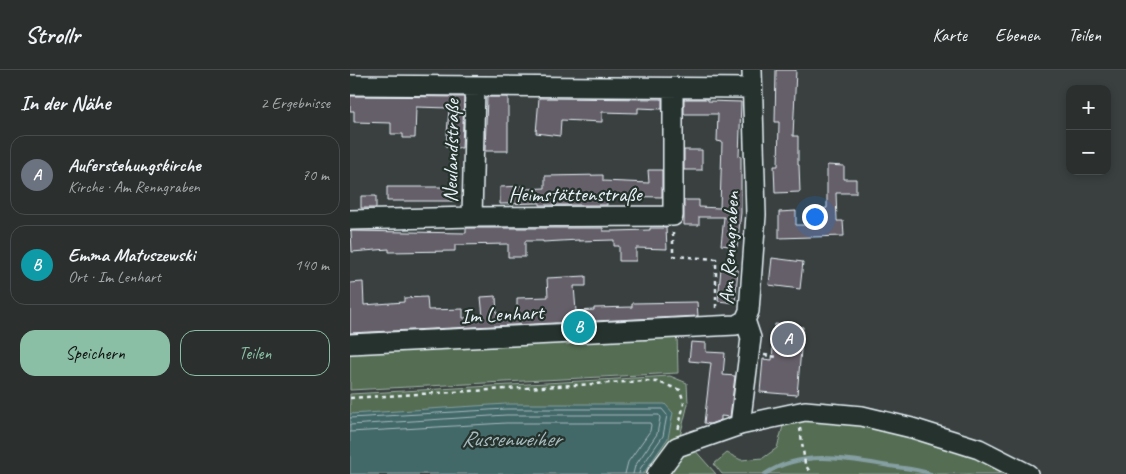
<!DOCTYPE html>
<html lang="de">
<head>
<meta charset="utf-8">
<style>
  :root { --surface:#2b302f; --page:#333837; --text:#f1f3f6; --muted:#a6a9aa; --line:#474b4b; --accent:#8abfa5 }
  body { margin:0; font-family:Caveat,sans-serif; background:var(--page); color:var(--text) }
  .controls { position:absolute; right:15px; top:15px; display:grid; overflow:hidden; border-radius:10px; box-shadow:0 2px 8px #0003 }
  .controls button { width:45px; height:45px; display:grid; place-items:center; padding:0; border:0; border-bottom:1px solid var(--line); background:var(--surface); color:var(--text); font:25px sans-serif }
  .you { position:absolute; left:464px; top:146px; width:18px; height:18px; margin:-12px; border:4px solid #fff; border-radius:50%; background:#1a73e8; box-shadow:0 0 0 8px #1a73e833 }
  .badge { display:grid; place-items:center; width:32px; height:32px; border-radius:50%; background:var(--accent); color:#fff; font-size:16px; font-weight:700 }
  .pin { position:absolute; translate:-50% -50%; border:2px solid #fff; box-shadow:0 1px 5px #0006 }
  .list { margin:0; padding:0; list-style:none }
  h2 { display:flex; justify-content:space-between; align-items:center; height:65px; margin:0; padding:0 20px; font-size:21px }
  h2 small { font-size:16px; font-weight:400; color:var(--muted) }
  .list li { display:grid; grid-template-columns:32px 1fr auto; gap:15px; align-items:center; box-sizing:border-box; height:80px; margin:0 10px 10px; padding:0 10px; border:1px solid var(--line); border-radius:15px }
  .list b { display:block; font-size:19px; white-space:nowrap }
  .list p { margin:0; font-size:16px; white-space:nowrap; color:var(--muted) }
  .list em { font-size:16px; font-style:normal; color:var(--muted) }
  .actions { display:flex; gap:10px; padding:15px 20px }
  .actions a { flex:1; padding:11px 0; border:1px solid var(--accent); border-radius:15px; text-align:center; font-size:18px; color:var(--accent) }
  .actions .main { background:var(--accent); color:#111 }
  .map { position:relative; flex:none; width:776px; height:404px; overflow:hidden }
  header { display:flex; align-items:center; gap:30px; box-sizing:border-box; height:70px; padding:0 25px; background:var(--surface); border-bottom:1px solid var(--line) }
  header strong { font-size:24px }
  nav { display:flex; gap:28px; margin-inline-start:auto; font-size:18px }
  main { display:flex }
  aside { flex:1; background:var(--surface) }
  .map>svg:first-child { display:block }
</style>
</head>
<body>
<header>
<strong>Strollr</strong>
<nav><a>Karte</a><a>Ebenen</a><a>Teilen</a></nav>
</header>
<main>
<aside>
<h2>In der Nähe<small>2 Ergebnisse</small></h2>
<ul class="list">
<li><span class="badge" style="background:#6b7280">A</span><div><b>Auferstehungskirche</b><p>Kirche · Am Renngraben</p></div><em>70 m</em></li>
<li><span class="badge" style="background:#0f9aa8">B</span><div><b>Emma Matuszewski</b><p>Ort · Im Lenhart</p></div><em>140 m</em></li>
</ul>
<div class="actions"><a class="main">Speichern</a><a>Teilen</a></div>
</aside>
<div class="map">
<svg width="776" height="404" viewBox="0 0 776 404">
  <rect width="100%" height="100%" fill="#39403f"/>
  <filter id="ink" filterUnits="userSpaceOnUse"><feTurbulence type="fractalNoise" baseFrequency=".02" numOctaves="2"/><feDisplacementMap in="SourceGraphic" scale="10" xChannelSelector="R" yChannelSelector="G"/><feConvolveMatrix kernelMatrix="1 2 1 2 8 2 1 2 1" color-interpolation-filters="sRGB"/></filter>
  <g filter="url(#ink)">
    <!-- green -->
    <path fill="#546d53" stroke="#9eafa6" d="M327,263L328,303L0,320V282Z
      M320,306L337,313L338,334L329,370L302,404H0V324Z
      M472,346L609,376L670,404H372L364,394L377,383L391,390L413,388L427,378L433,356L440,348Z
      M343,378L366,404H313L330,387Z"/>
    <!-- water -->
    <path fill="#436868" stroke="#859fa2" d="M156,334H315L323,343L318,368L293,404H0V344Z"/>
    <g fill="none" stroke-linecap="round" stroke-linejoin="round">
      <!-- shore -->
      <path stroke="#a6babe" stroke-width="1" d="M0,348L156,339H312L317,345L313,366L290,399L289,404
        M0,355L156,345H309L310,348L307,364L285,396L283,404
        M0,362L156,353H300L301,355L300,361L278,392L275,404"/>
      <!-- stream -->
      <path stroke="#859fa2" stroke-width="4" d="M415,404C453,379 498,389 539,396C553,398 569,399 581,404"/>
    </g>
    <!-- building -->
    <path fill="#655f69" stroke="#e8f1f8" d="M426,0H446L443,66H448V95H449L450,122L425,123L424,96H428L429,52H425Z
      M0,26L114,27L112,78L96,77L99,38L66,37L65,68H53V64H41V53L4,52V41H0Z
      M137,27H158V81H135Z
      M189,28L312,29V39L288,38V43L252,42V52L211,50L210,66L186,63Z
      M334,29H358V31L391,32L389,86H391V143L387,177L371,175L374,147H349V155H334V130H349V137L370,138L372,72L367,71L368,44H334Z
      M334,80H352V100H334Z
      M477,95L494,96V109H506V123H486L487,151H493L494,166L429,168V142L446,141V155H466L465,139L477,138Z
      M298,100H312V127L257,126V135H190V133L150,134V117L174,116V119L195,118V106L253,105V111L299,113Z
      M37,117H106V131H37Z
      M11,126H26V138H11Z
      M116,158H253V161H264L300,160V158H316L317,179L286,178V191H269V176H264V170L229,171V170L193,172V171H175V187H158V174L105,175V181L39,182V179L2,182L1,161L116,163Z
      M422,188L453,192L450,219L419,215Z
      M371,198L388,200L385,233L368,231Z
      M236,206V216H224L226,241L244,240V238L282,237V233L347,232L348,246L0,263V213L13,212L14,235L54,232V228L77,227L78,240L113,239V248L133,247L131,227L146,226L147,247L167,245V228L198,227L197,208Z
      M425,254L453,257L447,325L410,322L413,289L422,290Z
      M341,272L356,273V282L375,283L373,305L385,306L380,347L371,346V350L360,354L354,353L361,293L339,291Z"/>
    <g fill="none" stroke-linecap="round" stroke-linejoin="round">
      <defs>
        <path id="minor" d="M0,15L402,18
          M122,147L125,17
          M0,150L122,147L323,146V18
          M0,274L386,255L395,250
          M390,355L401,268L395,250L399,241L406,145L402,0
          M307,404L327,377L390,355L455,341L512,346L562,358L629,379L678,404"/>
      </defs>
      <!-- minor casing -->
      <use href="#minor" stroke="#e8f1f8" stroke-width="22"/>
      <!-- path -->
      <path stroke="#e8f1f8" stroke-width="2.5" stroke-dasharray="4 4" stroke-linecap="butt" d="M323,162V186L366,189V241
        M414,285L427,287
        M0,328L295,311L308,312L330,320L334,333L328,361
        M450,358L455,394L461,404"/>
      <!-- minor -->
      <use href="#minor" stroke="#26332d" stroke-width="19"/>
    </g>
  </g>
  <g text-anchor="middle" dominant-baseline="central" stroke-width="4.5" stroke-linejoin="round" paint-order="stroke">
    <!-- street labels -->
    <g font-size="21" fill="#e8f1f8" stroke="#26332d">
      <text transform="translate(101 81) rotate(-89)">Neulandstraße</text>
      <text x="225" y="124">Heimstättenstraße</text>
      <text transform="translate(379 178) rotate(-87)">Am Renngraben</text>
      <text transform="translate(152 244) rotate(-3)">Im Lenhart</text>
    </g>
    <!-- water labels -->
    <g font-size="22" font-style="italic" fill="#a6babe" stroke="#26332d">
      <text x="161" y="369">Russenweiher</text>
    </g>
  </g>
</svg>
<div class="controls">
<button>+</button>
<button>−</button>
</div>
<div class="you"></div>
<div class="pin badge" style="left:438px;top:269px;background:#6b7280">A</div>
<div class="pin badge" style="left:229px;top:257px;background:#0f9aa8">B</div>
</div>
</main>
</body>
</html>
